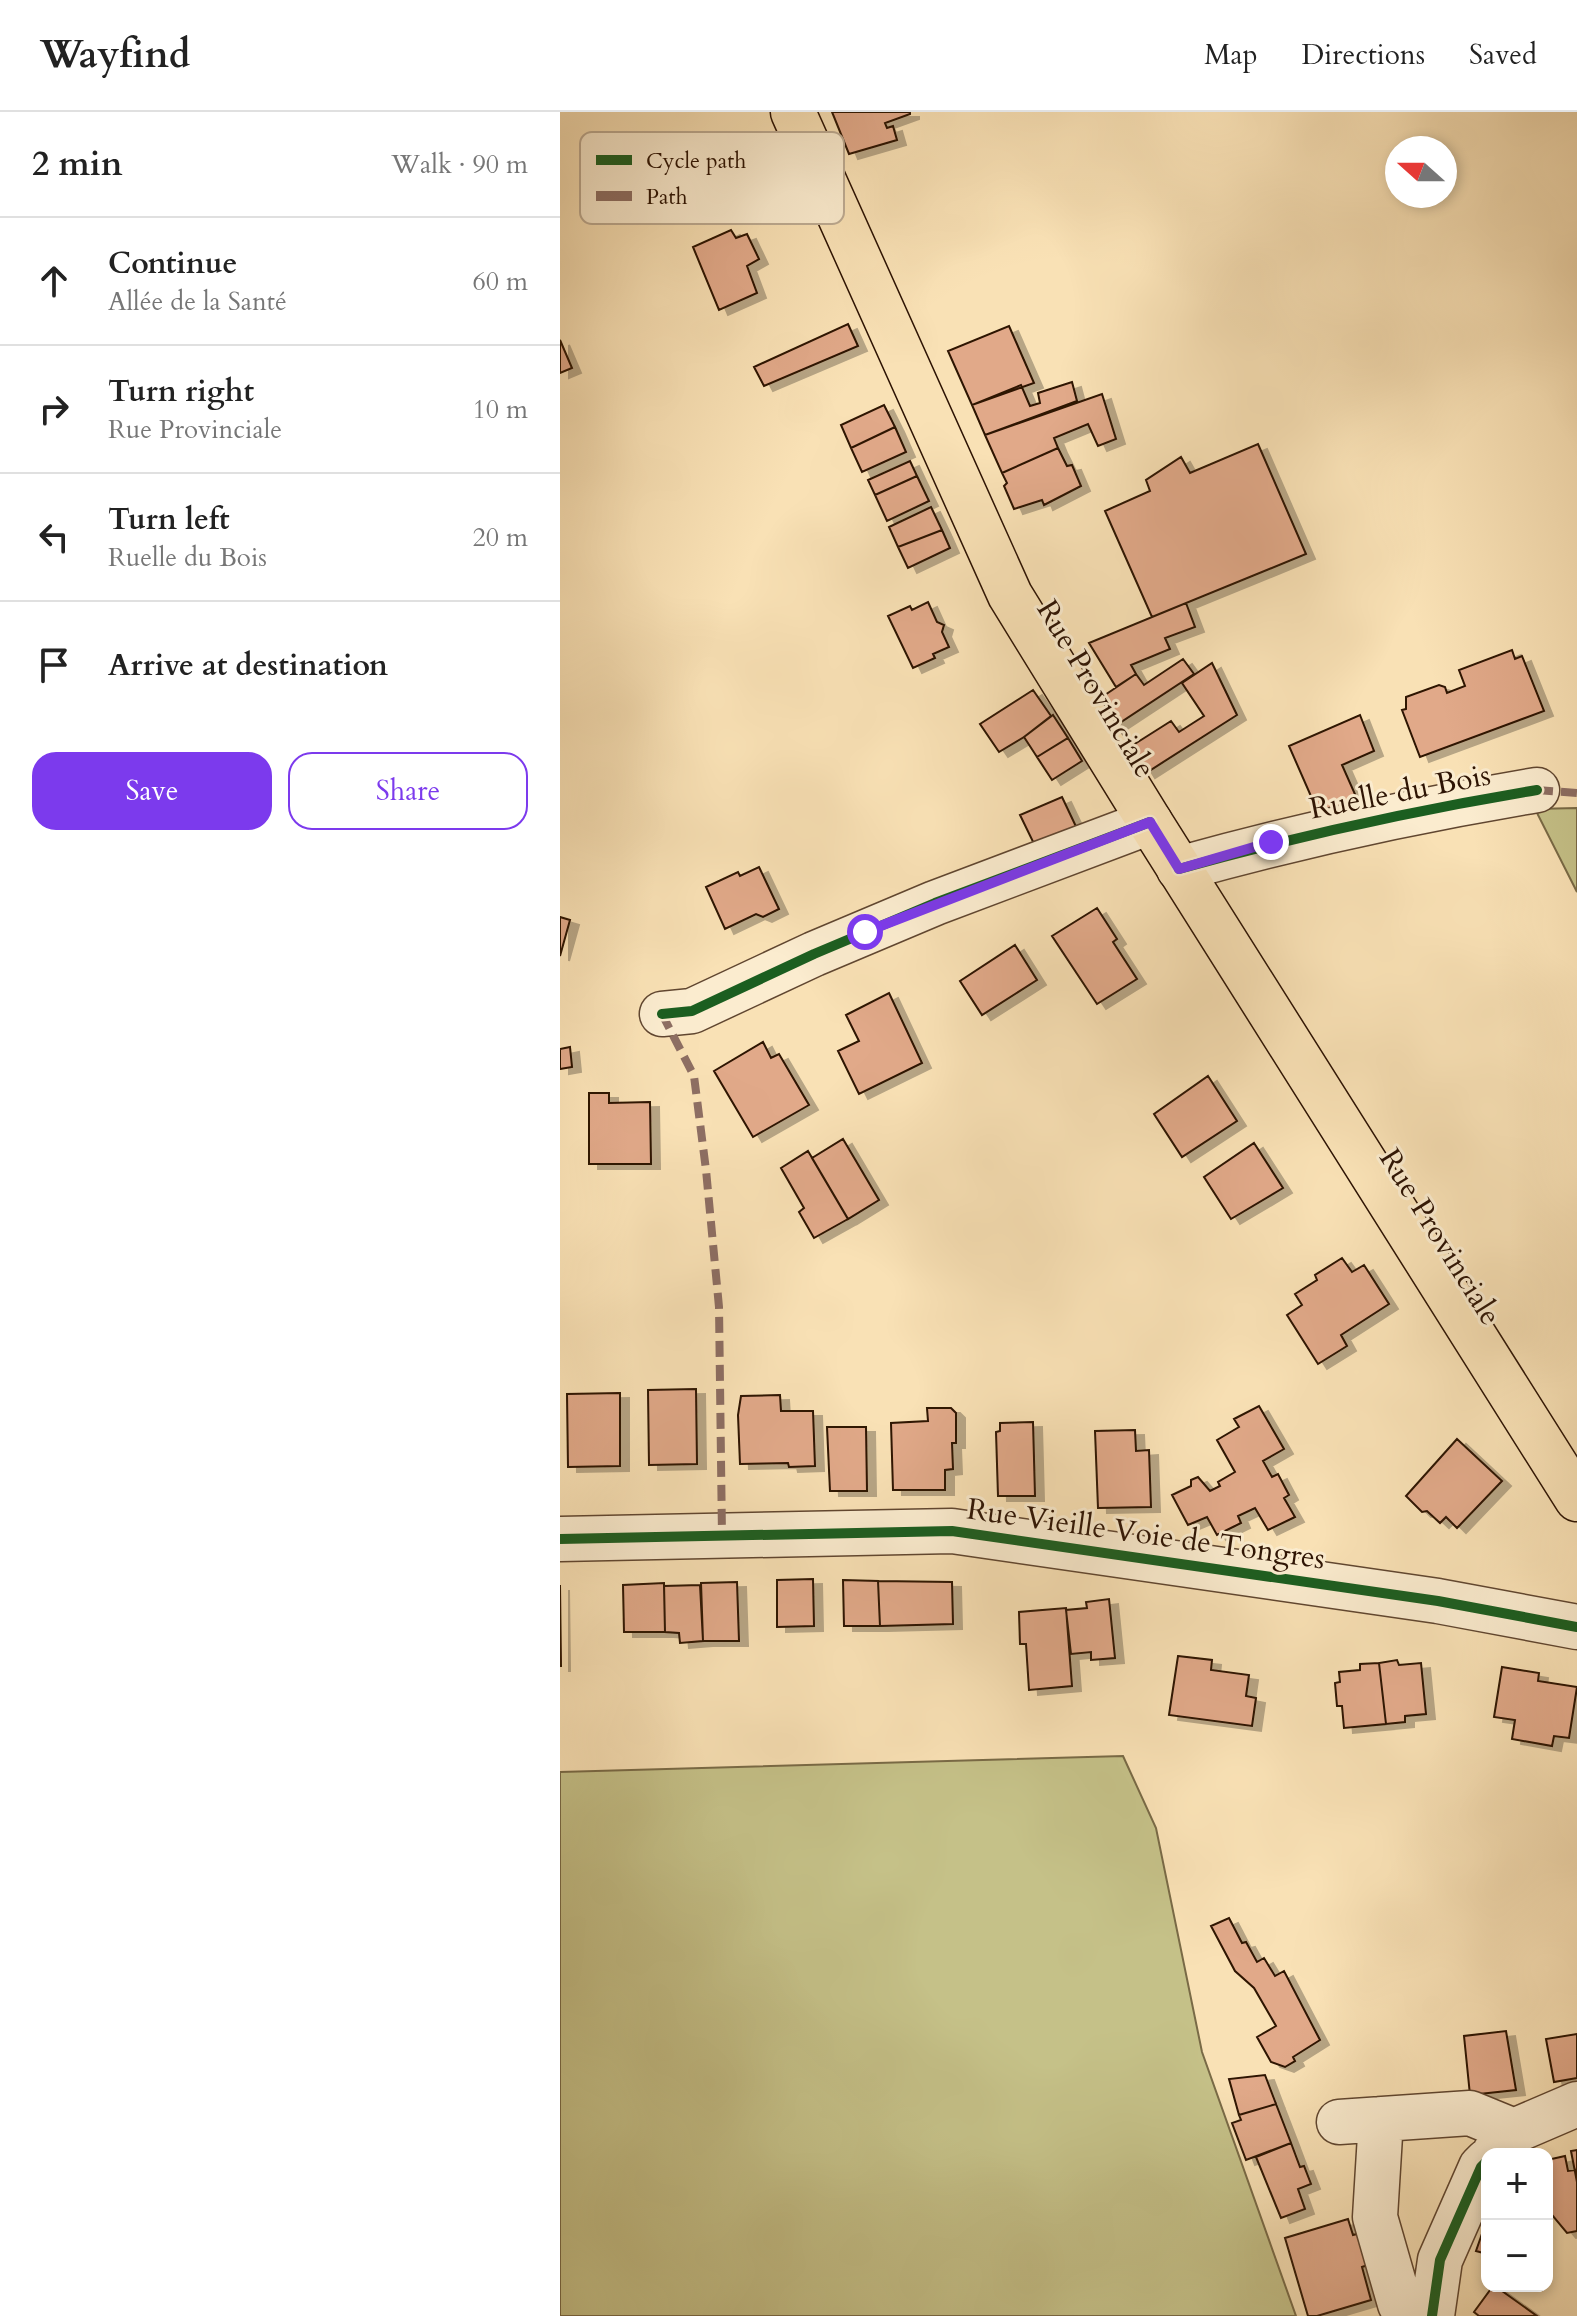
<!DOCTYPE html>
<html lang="en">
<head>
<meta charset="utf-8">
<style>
  :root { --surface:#fff; --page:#f6f6f6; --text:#222; --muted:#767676; --line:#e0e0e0; --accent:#7c3aed }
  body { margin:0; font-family:Cardo,serif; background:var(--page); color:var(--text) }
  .controls { position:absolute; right:24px; bottom:24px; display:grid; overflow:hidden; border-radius:16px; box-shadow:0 4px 12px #0003 }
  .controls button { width:72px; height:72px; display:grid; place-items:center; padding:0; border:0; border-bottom:2px solid var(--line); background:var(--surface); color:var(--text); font:40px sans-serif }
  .compass { position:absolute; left:825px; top:24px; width:72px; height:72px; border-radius:50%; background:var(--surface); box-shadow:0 4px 12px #0003; rotate:291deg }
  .stop { position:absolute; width:24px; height:24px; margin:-18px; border:6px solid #7c3aed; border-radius:50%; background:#fff }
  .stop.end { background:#7c3aed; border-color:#fff; box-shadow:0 2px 8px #0008 }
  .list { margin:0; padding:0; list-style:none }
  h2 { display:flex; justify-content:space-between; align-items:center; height:104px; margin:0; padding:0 32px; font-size:34px }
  h2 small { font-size:26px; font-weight:400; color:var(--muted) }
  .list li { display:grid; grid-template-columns:52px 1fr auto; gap:24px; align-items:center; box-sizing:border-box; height:128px; padding:0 32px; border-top:2px solid var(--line) }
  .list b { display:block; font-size:30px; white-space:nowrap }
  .list p { margin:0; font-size:26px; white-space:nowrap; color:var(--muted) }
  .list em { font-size:26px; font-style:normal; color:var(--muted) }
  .actions { display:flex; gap:16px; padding:24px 32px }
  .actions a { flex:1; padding:18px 0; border:2px solid var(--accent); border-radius:24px; text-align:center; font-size:28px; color:var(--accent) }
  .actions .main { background:var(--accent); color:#fff }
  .icon { flex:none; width:44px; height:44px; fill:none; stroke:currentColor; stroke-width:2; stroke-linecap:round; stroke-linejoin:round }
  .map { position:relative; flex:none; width:1017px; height:2204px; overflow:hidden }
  header { display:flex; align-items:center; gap:48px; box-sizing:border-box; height:112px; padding:0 40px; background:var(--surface); border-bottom:2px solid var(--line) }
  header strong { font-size:38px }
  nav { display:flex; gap:44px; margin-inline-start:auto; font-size:28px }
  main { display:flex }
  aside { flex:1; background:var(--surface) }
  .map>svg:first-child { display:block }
</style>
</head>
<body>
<header>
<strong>Wayfind</strong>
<nav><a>Map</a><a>Directions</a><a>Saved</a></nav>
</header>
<main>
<aside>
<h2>2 min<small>Walk · 90 m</small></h2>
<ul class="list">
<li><svg class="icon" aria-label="ahead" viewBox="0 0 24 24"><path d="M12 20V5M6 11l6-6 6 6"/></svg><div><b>Continue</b><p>Allée de la Santé</p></div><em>60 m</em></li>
<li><svg class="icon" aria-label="right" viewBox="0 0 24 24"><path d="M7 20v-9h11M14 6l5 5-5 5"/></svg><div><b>Turn right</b><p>Rue Provinciale</p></div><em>10 m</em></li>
<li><svg class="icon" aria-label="left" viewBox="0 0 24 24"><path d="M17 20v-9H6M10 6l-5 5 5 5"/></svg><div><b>Turn left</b><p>Ruelle du Bois</p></div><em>20 m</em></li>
<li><svg class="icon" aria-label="arrive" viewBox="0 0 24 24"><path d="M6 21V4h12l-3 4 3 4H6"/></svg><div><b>Arrive at destination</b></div></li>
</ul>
<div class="actions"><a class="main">Save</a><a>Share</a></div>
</aside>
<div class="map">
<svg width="1017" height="2204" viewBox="0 0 1017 2204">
  <defs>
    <filter id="shadow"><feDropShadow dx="9" dy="5" stdDeviation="0" flood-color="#0004"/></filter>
  </defs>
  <rect width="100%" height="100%" fill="#f9e1b5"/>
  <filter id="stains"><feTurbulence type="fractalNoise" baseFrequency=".0025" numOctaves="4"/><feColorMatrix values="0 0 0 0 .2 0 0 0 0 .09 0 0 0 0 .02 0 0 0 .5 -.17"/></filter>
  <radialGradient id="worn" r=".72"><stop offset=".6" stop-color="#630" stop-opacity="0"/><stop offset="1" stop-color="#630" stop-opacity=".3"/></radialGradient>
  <!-- green -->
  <path fill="#c5c188" stroke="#796a46" stroke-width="2" d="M1017,696V780L975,697Z
    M563,1644L596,1716L642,1940L736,2204H0V1660Z"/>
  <!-- building -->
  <path fill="#e1a989" stroke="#2d1303" stroke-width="2" filter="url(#shadow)" d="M272,0H350V2L325,11L327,16L333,14L337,28L289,42Z
    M171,118L176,126L187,122L199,147L187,154L197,181L159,198L133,135Z
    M288,212L298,234L204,274L194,255Z
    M449,214L474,271L412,293L388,239Z
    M0,228L12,256L0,261Z
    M512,270L517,289L425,323L412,293L461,273L470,294L480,291L478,281Z
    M542,282L556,327L538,334L528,312L494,326L498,336L442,361L425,323Z
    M324,293L335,315L291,336L281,313Z
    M335,315L346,340L302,360L291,336Z
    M698,332L746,442L592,505L545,399L590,379L586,368L621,345L630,361Z
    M498,336L507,354L512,353L521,374L484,393L482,388L454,397L444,374L447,371L442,361Z
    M350,349L357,364L315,383L308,368Z
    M357,364L369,389L327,409L315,383Z
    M371,395L382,418L338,435L329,415Z
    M382,418L390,436L348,456L338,435Z
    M368,490L377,510L384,513L382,520L389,535L373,542L375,546L353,556L328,504L350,494L352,498Z
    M626,491L635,515L605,526L610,537L571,553L576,562L556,575L529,531Z
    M952,538L955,547L962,544L984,599L860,645L842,598L846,597V585L879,573L885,575L887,581L905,574L899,558Z
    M623,547L634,562L555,614L539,587L576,562L584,573Z
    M652,551L677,603L586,661L570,635L611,609L619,620L644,604L622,571Z
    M473,578L491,604L464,625L439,640L420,612Z
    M493,603L508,626L477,645L464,625Z
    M800,603L814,639L782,653L802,698L761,707L729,634Z
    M508,626L522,649L492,668L477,645Z
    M502,685L520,723L478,740L460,703Z
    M199,755L219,797L203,805L196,802L165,817L146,775L178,760L180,764Z
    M537,796L557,827L553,830L577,867L537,892L492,824Z
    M0,805L10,808L0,844Z
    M455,833L477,868L422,903L400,869Z
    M329,881L362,951L299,982L278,939L299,929L286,903Z
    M203,930L211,946L219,942L249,993L193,1025L154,959Z
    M10,935L12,955L0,957V937Z
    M648,964L677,1009L622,1045L594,1002Z
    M29,981H49V991L90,990L91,1052H29Z
    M283,1027L319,1088L288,1107L252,1046Z
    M694,1031L723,1076L671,1107L644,1065Z
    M248,1039L288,1107L254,1126L239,1100L244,1096L221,1056Z
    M782,1146L792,1160L804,1153L829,1192L781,1223L787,1234L758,1252L727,1203L742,1193L735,1182L757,1168L755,1163Z
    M136,1277L137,1352L89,1353L88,1278Z
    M60,1281V1354L8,1355L7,1282Z
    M220,1283L221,1299H253L255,1354L229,1355L228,1351L180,1352L178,1303L181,1284Z
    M699,1294L724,1337L703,1349L712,1365L718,1362L729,1383L724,1386L735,1405L708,1418L695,1396L678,1404L681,1411L657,1423L647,1405L628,1413L612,1383L631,1374V1368L638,1365L650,1379L660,1374L658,1370L675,1360L657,1328L679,1315L674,1307Z
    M367,1296H391L396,1301V1331H392L393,1357L385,1358V1378H333L331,1311L368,1309Z
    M473,1310L475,1384H438L436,1320L440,1319V1311Z
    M267,1315H306L307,1379H270Z
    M575,1318L576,1339L589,1338L591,1395L538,1396L535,1319Z
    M897,1327L942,1369L897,1416L886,1405L880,1411L867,1399L862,1400L846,1384Z
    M253,1467L254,1514L217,1515V1468Z
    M283,1468L318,1469L320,1514H284Z
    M318,1469L392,1470L393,1512L320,1514Z
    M177,1470L179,1529H143L141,1471Z
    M104,1471L105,1520H64L63,1473Z
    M0,1473L1,1554H0Z
    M140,1473L143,1529L120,1531L119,1521L105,1520L104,1474Z
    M549,1487L555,1546L531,1548V1540L511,1542L506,1498L527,1496L526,1490Z
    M506,1496L512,1574L469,1578L466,1532H460L459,1500Z
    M618,1544L652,1548L651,1558L689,1563L686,1584L696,1586L692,1614L609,1603Z
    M837,1548L839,1553L861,1551L866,1602L845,1604V1610L826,1612L819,1551Z
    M819,1551L826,1612L784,1616L782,1594H777L775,1571L780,1570L779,1560L800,1558V1552Z
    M942,1555L979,1561L978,1569L1017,1575L1009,1626L994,1624L992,1634L952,1627L955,1608L934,1605Z
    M669,1806L682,1831L686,1830L697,1850L704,1846L715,1864L724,1859L760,1928L733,1945L735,1949L725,1955L711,1950L697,1925L716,1914L694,1876L675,1859L651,1814Z
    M946,1919L956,1978L910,1983L904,1924Z
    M1017,1922V1966L994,1970L986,1927Z
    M705,1963L716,1992L679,2003L669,1967Z
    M716,1992L731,2031L686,2048L672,2011L681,2008L679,2003Z
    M731,2031L740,2055L744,2054L751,2072L738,2077L745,2097L721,2106L696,2045Z
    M1017,2038V2070L1011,2039Z
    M1005,2044L1008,2059L1015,2058L1017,2070V2119L1007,2121L987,2097V2048Z
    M788,2107L793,2123L801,2121L811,2152L802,2155L811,2188L757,2204H748L725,2126Z
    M924,2116L927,2117V2142L916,2139Z
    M933,2174H935L977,2204H919L914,2200Z"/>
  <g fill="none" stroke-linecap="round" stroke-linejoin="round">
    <defs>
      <path id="minor" d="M619,757C737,724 856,698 977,678
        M102,902L132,899L254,842L375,791L590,710
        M0,1427L392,1419L878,1489L1017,1515
        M821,2007L815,2105L840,2192L855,2204
        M779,2010L910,2001L954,2019
        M935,2040L954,2019L1017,1992
        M872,2204L880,2148L921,2055L927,2049"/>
      <path id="major" d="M233,0L450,483L590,710L1017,1387"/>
    </defs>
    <!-- minor casing -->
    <use href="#minor" stroke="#604630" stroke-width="47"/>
    <!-- major casing -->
    <use href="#major" stroke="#2d1303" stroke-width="47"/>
    <!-- minor -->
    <use href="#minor" stroke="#fbeccf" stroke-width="44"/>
    <!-- major -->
    <use href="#major" stroke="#f9e1b5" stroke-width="44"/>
    <!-- quiet -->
    <path stroke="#8d6e63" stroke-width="8" stroke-dasharray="16 8" stroke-linecap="butt" d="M977,678L1017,681
      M102,902L134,964L146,1058L159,1195L162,1424"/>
    <defs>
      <path id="cycleway" d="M619,757C737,724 856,698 977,678
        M102,902L132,899L254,842L375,791L590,710
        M0,1427L392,1419L878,1489L1017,1515
        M872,2204L880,2148L921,2055L927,2049"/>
    </defs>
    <!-- cycleway casing -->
    <use href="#cycleway" stroke="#fbeccf" stroke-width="15"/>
    <!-- cycleway -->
    <use href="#cycleway" stroke="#1b5e20" stroke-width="10"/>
  </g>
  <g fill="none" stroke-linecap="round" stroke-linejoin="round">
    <!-- route -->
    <path stroke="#7c3aed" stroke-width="10" d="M305,820L590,710L619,757L711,730"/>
  </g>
  <g text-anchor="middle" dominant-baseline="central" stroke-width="6" stroke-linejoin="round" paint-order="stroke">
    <!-- street labels -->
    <g font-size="30" fill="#2d1303" stroke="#fbeccf">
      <text transform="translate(536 577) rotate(59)">Rue Provinciale</text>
      <text transform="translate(840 680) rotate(-11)">Ruelle du Bois</text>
      <text transform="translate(880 1125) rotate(58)">Rue Provinciale</text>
      <text transform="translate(586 1422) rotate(8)">Rue Vieille Voie de Tongres</text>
    </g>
  </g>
  <!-- legend -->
  <rect x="20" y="20" width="264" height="92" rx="12" fill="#fbeccf" stroke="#bdab92" stroke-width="2"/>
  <rect x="36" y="43" width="36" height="10" fill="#1b5e20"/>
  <rect x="36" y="79" width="36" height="10" fill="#8d6e63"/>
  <g font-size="22" fill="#2d1303">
    <text x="86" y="56">Cycle path</text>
    <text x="86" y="92">Path</text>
  </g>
  <rect width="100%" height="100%" filter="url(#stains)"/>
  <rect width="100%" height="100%" fill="url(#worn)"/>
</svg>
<div class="controls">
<button>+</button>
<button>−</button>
</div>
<svg class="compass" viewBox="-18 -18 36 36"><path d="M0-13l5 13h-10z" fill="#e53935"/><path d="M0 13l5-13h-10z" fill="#767676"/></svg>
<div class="stop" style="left:305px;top:820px"></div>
<div class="stop end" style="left:711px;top:730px"></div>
</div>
</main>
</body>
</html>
